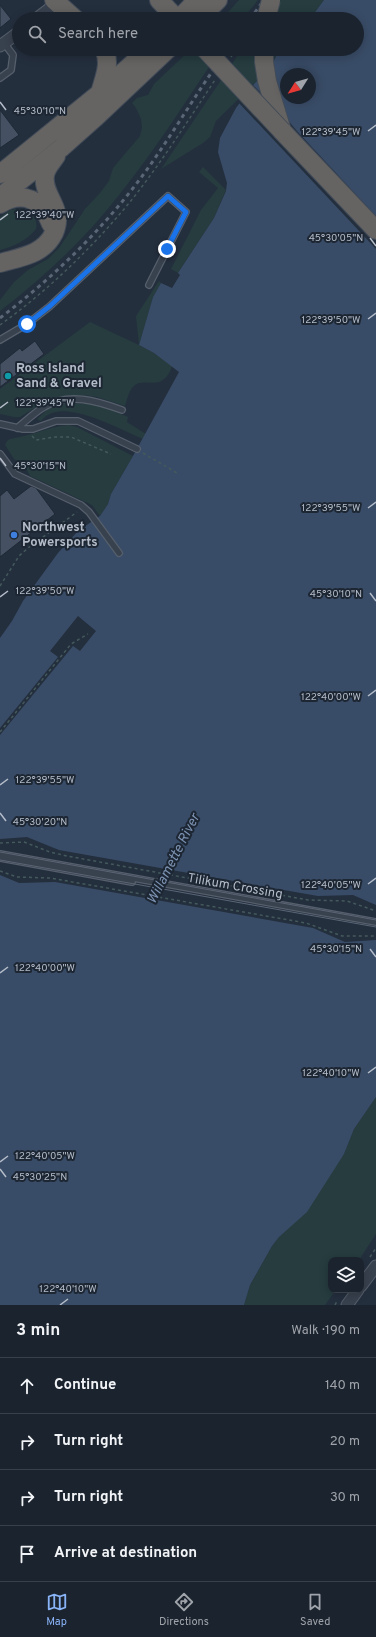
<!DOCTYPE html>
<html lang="en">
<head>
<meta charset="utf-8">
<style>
  :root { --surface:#1b232e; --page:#242b36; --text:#f1f3f6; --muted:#a0a4aa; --line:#39404a; --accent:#8ab4f8 }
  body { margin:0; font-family:Overpass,sans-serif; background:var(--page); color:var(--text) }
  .controls { position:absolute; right:12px; bottom:12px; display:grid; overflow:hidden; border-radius:8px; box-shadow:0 2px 10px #0003 }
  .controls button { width:36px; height:36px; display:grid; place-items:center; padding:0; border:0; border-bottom:1px solid var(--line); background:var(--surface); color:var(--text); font:20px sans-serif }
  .compass { position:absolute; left:280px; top:68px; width:36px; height:36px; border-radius:50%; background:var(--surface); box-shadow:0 2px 10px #0003; rotate:233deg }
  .stop { position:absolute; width:12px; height:12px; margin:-9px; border:3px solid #1a73e8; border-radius:50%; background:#fff }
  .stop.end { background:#1a73e8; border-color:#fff; box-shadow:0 1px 4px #0008 }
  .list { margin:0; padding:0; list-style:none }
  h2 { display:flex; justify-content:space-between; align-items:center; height:52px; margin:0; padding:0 16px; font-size:17px }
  h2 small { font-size:13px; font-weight:400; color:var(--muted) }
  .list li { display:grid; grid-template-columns:26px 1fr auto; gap:12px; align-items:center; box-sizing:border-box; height:56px; padding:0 16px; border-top:1px solid var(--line) }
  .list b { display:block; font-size:15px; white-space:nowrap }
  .list em { font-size:13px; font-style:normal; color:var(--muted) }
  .icon { flex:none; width:22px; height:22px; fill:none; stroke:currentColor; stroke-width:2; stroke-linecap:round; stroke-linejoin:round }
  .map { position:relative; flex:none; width:376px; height:1305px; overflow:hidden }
  .search { position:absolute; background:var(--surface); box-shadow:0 2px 10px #0003; left:12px; right:12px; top:12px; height:44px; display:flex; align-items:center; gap:10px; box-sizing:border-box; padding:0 14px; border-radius:22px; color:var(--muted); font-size:15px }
  .sheet { height:276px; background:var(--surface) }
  nav { display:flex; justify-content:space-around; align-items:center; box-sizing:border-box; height:56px; border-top:1px solid var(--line); background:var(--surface); font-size:11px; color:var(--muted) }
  nav a { display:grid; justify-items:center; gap:2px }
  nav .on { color:var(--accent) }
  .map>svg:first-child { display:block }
</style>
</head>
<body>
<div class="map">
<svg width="376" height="1305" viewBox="0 0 376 1305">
  <rect width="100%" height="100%" fill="#242f3e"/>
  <!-- green -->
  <path fill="#263c3f" d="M239,0H258L243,19H222Z
    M278,0H324L310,19H264Z
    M191,49H221C188,98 156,149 119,195C85,239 44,277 0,311V300L14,282L28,270L48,259L59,248L85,209L100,193L109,181L113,168L140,136L142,128L141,119L136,108L132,103L137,98L148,95L154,84Z
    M242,49H282L276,56L271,67L216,121L210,137L203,143L161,169Z
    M203,167L226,190L214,218L178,273L171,269L201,210L218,188L199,172Z
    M16,209C27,209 39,216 36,229C26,241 15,246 0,250V217L10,210Z
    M159,281L161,283L153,297L139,345L154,353L172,366C163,394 143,376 134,386C129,390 127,400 125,406L97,397L83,395L62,396L41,404L20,417H14L0,414V389L90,322L139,345L136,316Z
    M66,403L96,404L128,417L127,422L146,434L143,439C121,430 70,401 48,415C45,416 43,419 41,421L37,419L48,409Z
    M68,425L77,427L133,456L111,494L108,504L100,516L92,505L30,476L25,466L14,459L5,445L7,441L10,439C30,436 48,427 68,425Z
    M376,1097V1234L359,1260H331V1290H336L325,1305H244L250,1285L272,1246L344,1154L354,1129Z"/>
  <!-- water -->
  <path fill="#394c67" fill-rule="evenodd" d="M324,0H376V1097L354,1129L344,1154L307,1212L279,1237L272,1246L250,1285L244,1305H0V638L12,621L23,601L58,553L78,531L100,516L108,504L111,494L133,456L179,372L154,353L139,345L153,297L161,283L172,288L180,275L178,273L214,218L226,191L227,183L218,152L220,138L236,108L254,84L271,67L276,56L282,49H357V19H310ZM286,74H310V98H286Z"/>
  <!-- pier -->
  <path fill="#242f3e" d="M252,84L286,118L297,131L376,216V249L238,102Z
    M78,616L96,631L80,651L73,646L0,735V728L58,657L50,651Z
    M27,837L59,850L318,896L353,895L376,905V940L345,942L313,928L55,882L19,883L0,875V839Z"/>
  <!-- building -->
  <path fill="#455162" stroke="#1f2835" d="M0,5L11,19L0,28Z
    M0,110L19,135L0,148Z
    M35,341L44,354L0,387V364L20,348L22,351Z
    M31,486L36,488L55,514L0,557V496L7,490L14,499Z"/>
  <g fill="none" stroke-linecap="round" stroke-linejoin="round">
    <defs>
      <path id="service" d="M0,78L11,70L13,55L4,43
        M0,340L27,324L49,307L168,196L186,212L149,285
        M0,424L23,429H33L56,421H78L137,449
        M17,428C26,421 35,412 44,407C69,392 97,401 122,410
        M0,454L15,474L81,505L89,512L119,553
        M0,854L376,922
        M0,858L132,882"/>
      <path id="minor" d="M36,19L57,3
        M0,46L19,32
        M361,1286L376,1266
        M347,1305L358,1290"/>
      <path id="trunk" d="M54,0L75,19
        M159,0L177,19
        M179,19L197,0
        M199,19L218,0
        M264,49V62L267,81L282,131L376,230
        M100,93C104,78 111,64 104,49
        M0,174L100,93L149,49
        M0,197L61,148L97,116L168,49
        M0,204C24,190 42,200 51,224
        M0,263C21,257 43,255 54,233C58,224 58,215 54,206C50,196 43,187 45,175C46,168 52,162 56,156"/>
    </defs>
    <!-- service casing -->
    <use href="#service" stroke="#565f6c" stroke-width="8"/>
    <!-- minor casing -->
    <use href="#minor" stroke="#565f6c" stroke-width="13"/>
    <!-- trunk casing -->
    <use href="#trunk" stroke="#434c59" stroke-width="20"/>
    <!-- path -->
    <path stroke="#44595c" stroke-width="1.5" stroke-dasharray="3 3" stroke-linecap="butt" d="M231,57L236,49
      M0,325C50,289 95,245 134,197C163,160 189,119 215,80
      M32,436L36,440L55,437H71L111,454
      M143,453L177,473
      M0,586L19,556L28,548L77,512
      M0,732L71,644L88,634
      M0,843L24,842L50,852L67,856L308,900L347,901L376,911
      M0,871L17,877L50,878L306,923L342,936H376
      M370,1257L376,1248
      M335,1305L337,1301"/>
    <!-- service -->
    <use href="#service" stroke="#38414e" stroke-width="5.5"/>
    <!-- minor -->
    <use href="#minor" stroke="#38414e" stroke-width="11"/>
    <!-- trunk -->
    <use href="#trunk" stroke="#656462" stroke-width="18"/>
    <!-- tram -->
    <path stroke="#5a6575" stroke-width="1" d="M0,852L376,920
      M0,860L376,927"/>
    <!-- rail -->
    <path stroke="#5a6575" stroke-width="3" stroke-dasharray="4 4" stroke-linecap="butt" d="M250,19L264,0
      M0,318C54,277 103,229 143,175C173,134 198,90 228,49"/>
    <defs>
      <path id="trunk-bridge" d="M266,19L271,0
        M205,49L282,131"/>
    </defs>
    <!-- trunk-bridge casing -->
    <use href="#trunk-bridge" stroke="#434c59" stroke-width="20" stroke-linecap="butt"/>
    <!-- trunk-bridge -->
    <use href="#trunk-bridge" stroke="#656462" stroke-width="18"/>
  </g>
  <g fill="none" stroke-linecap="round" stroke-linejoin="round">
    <!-- route -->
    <path stroke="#1a73e8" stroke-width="5" d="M27,324L50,306L168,196L186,212L167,249"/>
  </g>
  <!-- ticks -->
  <path fill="none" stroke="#b4bcc9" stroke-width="1.5" d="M0,102L6,110M368,131L376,125M0,220L8,214M370,238L376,246M368,319L376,313M0,408L8,402M0,458L6,466M368,508L376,502M370,593L376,601M0,597L8,591M368,696L376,690M0,785L8,779M0,813L6,821M368,884L376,878M370,949L376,957M0,973L8,967M368,1073L376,1067M0,1162L8,1156M0,1169L6,1177M60,1305L68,1299"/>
  <!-- markers -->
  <circle fill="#0f9aa8" stroke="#1d2633" stroke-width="1.5" cx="8" cy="376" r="4"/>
  <circle fill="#3f7fe0" stroke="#1d2633" stroke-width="1.5" cx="14" cy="535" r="4"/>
  <g text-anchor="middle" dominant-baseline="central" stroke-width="4" stroke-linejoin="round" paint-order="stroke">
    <!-- poi labels -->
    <g font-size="13" font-weight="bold" fill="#b4bcc9" stroke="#1d2633" text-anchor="start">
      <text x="16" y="369">Ross Island<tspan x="16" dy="15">Sand &amp; Gravel</tspan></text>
      <text x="22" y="528">Northwest<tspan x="22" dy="15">Powersports</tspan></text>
    </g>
    <!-- street labels -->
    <g font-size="13" fill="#b4bcc9" stroke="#1d2633">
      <text transform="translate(235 887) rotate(10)">Tilikum Crossing</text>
    </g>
    <!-- water labels -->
    <g font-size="14" font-style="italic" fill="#7c92b1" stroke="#1d2633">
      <text transform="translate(174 859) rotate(-63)">Willamette River</text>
    </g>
  </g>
  <g font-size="10" text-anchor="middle" fill="#b4bcc9" stroke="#1d2633" stroke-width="4" stroke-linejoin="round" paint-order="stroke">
    <text x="40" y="114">45°30'10"N</text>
    <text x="331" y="135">122°39'45"W</text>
    <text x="45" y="218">122°39'40"W</text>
    <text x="336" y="241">45°30'05"N</text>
    <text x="331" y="323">122°39'50"W</text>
    <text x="45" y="406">122°39'45"W</text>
    <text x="40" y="469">45°30'15"N</text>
    <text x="331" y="511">122°39'55"W</text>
    <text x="45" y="594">122°39'50"W</text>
    <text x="336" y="597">45°30'10"N</text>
    <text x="331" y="700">122°40'00"W</text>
    <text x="45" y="783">122°39'55"W</text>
    <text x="40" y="825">45°30'20"N</text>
    <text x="331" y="888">122°40'05"W</text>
    <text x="336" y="952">45°30'15"N</text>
    <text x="45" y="971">122°40'00"W</text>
    <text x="331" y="1076">122°40'10"W</text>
    <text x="45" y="1159">122°40'05"W</text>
    <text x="40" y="1180">45°30'25"N</text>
    <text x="68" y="1292">122°40'10"W</text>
  </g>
</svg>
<div class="controls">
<button><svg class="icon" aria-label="layers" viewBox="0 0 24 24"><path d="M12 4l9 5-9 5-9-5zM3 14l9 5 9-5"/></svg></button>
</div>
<svg class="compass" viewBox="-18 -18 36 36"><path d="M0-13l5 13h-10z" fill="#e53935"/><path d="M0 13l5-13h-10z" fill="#a0a4aa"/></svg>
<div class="stop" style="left:27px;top:324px"></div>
<div class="stop end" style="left:167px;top:249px"></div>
<div class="search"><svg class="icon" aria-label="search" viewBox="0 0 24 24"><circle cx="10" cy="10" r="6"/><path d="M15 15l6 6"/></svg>Search here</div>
</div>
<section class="sheet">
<h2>3 min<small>Walk · 190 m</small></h2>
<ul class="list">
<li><svg class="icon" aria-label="ahead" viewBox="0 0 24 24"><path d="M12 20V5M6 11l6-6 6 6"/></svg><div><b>Continue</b></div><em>140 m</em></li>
<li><svg class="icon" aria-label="right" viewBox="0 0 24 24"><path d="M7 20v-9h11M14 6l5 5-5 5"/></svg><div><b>Turn right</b></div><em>20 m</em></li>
<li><svg class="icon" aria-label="right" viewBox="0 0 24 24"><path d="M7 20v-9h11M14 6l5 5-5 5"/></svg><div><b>Turn right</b></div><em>30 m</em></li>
<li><svg class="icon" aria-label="arrive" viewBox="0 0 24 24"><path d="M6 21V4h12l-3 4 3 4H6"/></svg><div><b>Arrive at destination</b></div></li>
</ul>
</section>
<nav>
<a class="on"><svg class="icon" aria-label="map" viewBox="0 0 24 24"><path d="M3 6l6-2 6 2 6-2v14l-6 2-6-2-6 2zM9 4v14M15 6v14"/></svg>Map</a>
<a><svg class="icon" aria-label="directions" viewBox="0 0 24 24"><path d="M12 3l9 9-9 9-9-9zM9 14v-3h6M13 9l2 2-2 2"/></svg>Directions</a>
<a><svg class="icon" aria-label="saved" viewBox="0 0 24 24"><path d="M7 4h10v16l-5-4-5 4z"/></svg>Saved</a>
</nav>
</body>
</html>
